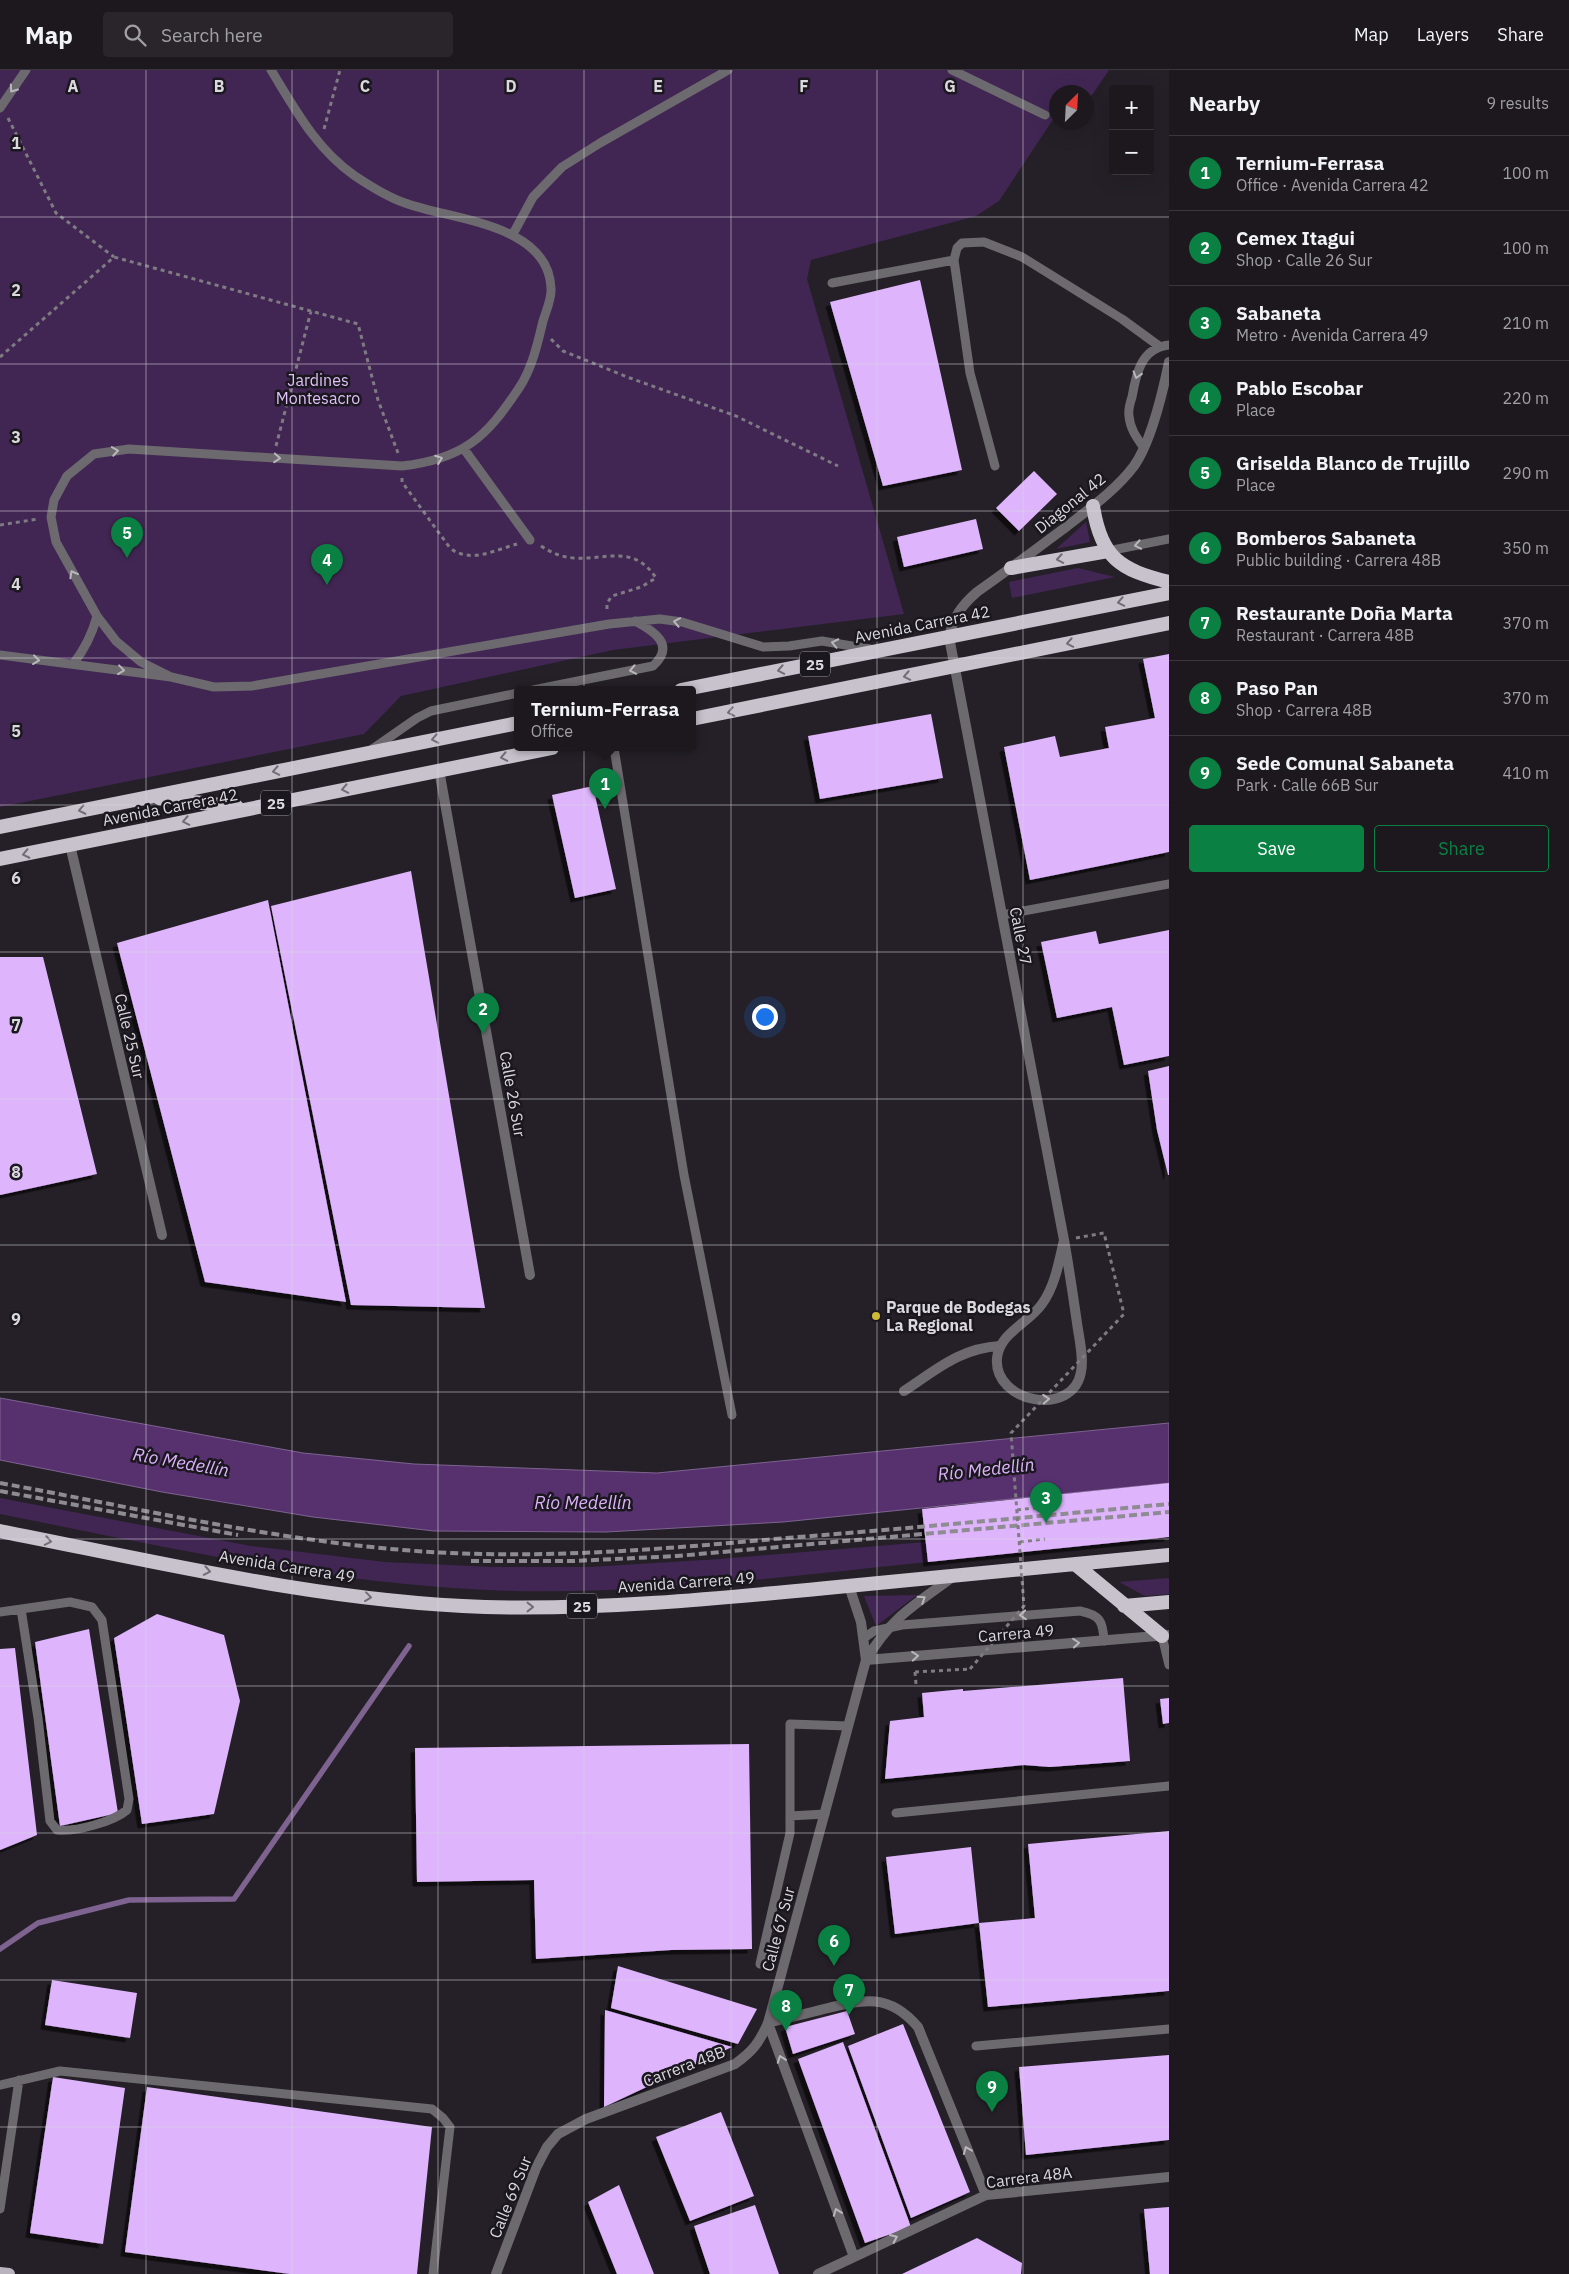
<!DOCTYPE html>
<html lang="en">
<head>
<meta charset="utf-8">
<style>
  :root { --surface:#1c181e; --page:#29252b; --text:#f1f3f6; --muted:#a0a0a4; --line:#3a373c; --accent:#0b8043 }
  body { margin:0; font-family:"IBM Plex Sans",sans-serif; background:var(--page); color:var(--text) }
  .controls { position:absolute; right:15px; top:15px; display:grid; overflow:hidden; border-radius:5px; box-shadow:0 5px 20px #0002 }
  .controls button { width:45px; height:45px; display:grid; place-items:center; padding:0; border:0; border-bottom:1px solid var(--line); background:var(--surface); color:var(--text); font:25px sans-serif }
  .compass { position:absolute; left:1049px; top:15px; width:45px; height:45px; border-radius:50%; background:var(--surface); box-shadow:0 5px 20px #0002; rotate:24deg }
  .you { position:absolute; left:764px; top:946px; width:18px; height:18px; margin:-12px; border:4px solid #fff; border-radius:50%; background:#1a73e8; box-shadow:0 0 0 8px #1a73e833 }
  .badge { display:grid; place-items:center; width:32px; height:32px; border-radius:50%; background:var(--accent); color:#fff; font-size:16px; font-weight:700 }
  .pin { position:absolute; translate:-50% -41px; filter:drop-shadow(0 1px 2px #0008) }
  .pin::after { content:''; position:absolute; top:26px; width:18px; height:15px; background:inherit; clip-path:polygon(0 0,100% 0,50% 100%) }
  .popup { position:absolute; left:514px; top:616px; width:182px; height:65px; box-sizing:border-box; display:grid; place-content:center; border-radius:5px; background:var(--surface); filter:drop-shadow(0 1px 4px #0005); font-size:16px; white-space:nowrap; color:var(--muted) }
  .popup b { font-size:19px; color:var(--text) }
  .popup::after { content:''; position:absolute; left:50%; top:100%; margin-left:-10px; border:10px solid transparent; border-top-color:var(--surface) }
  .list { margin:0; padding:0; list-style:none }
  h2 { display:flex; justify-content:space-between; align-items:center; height:65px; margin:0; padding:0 20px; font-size:21px }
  h2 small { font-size:16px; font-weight:400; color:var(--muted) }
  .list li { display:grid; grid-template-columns:32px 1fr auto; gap:15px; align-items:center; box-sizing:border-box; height:75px; padding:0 20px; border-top:1px solid var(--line) }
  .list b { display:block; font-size:19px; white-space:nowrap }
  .list p { margin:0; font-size:16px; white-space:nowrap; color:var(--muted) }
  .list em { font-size:16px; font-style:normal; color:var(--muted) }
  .actions { display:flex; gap:10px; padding:15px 20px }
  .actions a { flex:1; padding:11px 0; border:1px solid var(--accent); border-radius:5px; text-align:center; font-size:18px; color:var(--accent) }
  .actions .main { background:var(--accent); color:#fff }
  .icon { flex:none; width:28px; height:28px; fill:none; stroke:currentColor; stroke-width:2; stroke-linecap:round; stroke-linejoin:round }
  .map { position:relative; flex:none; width:1169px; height:2204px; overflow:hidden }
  header { display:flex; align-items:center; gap:30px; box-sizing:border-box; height:70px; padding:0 25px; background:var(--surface); border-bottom:1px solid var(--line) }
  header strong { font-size:24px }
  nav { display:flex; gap:28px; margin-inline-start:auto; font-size:18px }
  .search { width:350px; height:45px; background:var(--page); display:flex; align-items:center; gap:12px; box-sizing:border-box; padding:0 18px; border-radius:5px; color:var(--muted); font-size:19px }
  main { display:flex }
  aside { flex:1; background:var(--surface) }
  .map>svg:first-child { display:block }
</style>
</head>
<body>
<header>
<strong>Map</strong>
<div class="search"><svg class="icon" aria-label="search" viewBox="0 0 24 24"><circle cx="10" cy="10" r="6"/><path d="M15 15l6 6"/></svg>Search here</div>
<nav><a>Map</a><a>Layers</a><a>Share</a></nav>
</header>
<main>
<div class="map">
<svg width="1169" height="2204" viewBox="0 0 1169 2204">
  <defs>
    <filter id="shadow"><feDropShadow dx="-4.5" dy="4.5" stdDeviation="0" flood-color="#0009"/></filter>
  </defs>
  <rect width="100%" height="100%" fill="#252028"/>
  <!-- green -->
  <path fill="#412653" d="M0,0H1109L1093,24L1087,28L1086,22H1056V47L1052,51L999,131L976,146L811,190L807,209L904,544L613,580L401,626L364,664L0,737Z
    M1086,452L1090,472L1056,479Z
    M1078,498L1115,507L1012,528L1009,512Z
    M0,1428L251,1476L385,1492L493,1497H589L720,1489L926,1472L928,1492C791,1506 654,1524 515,1521C341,1517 171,1478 0,1444Z
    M1169,1508V1524L1145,1526L1119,1512Z
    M917,1525L876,1556L864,1526Z"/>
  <!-- water -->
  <path fill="#56316e" stroke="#7e6390" d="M0,1328L303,1383L414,1394L657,1403L1169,1353V1413L783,1452L606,1462L434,1461L313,1447L162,1422L0,1390Z"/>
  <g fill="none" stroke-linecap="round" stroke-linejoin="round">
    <!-- stream -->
    <path stroke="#7e6390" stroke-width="5.5" d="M0,1879L38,1853L129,1830L234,1829L409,1576"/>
  </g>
  <!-- building -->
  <path fill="#deb5fd" filter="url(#shadow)" d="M920,210L962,400L883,416L830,232Z
    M1034,401L1057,424L1019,461L996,438Z
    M976,449L983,479L904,497L897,467Z
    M1169,584V782L1030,810L1004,677L1055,666L1060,687L1109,678L1105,657L1155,648L1143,589Z
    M931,644L943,708L820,729L808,666Z
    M593,716L616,819L575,828L552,725Z
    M411,801L485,1238L351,1235L271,836Z
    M268,830L346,1232L205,1212L117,873Z
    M1169,860V986L1124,995L1112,937L1057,948L1041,872L1096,861L1099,874Z
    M0,887H43L97,1104L0,1125Z
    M1169,996V1105H1168L1157,1060L1148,1001Z
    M1169,1413V1467L928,1492L922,1439Z
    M157,1544L224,1565L240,1631L214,1744L142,1754L114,1568Z
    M89,1559L118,1743L60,1756L35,1572Z
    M15,1578L37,1765L0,1780V1579Z
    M1123,1608L1130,1691L1050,1697L1024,1695L885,1709L890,1651L924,1647L922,1623L963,1619V1621Z
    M1169,1628V1653L1163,1654L1160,1629Z
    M749,1674L752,1879L671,1880L536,1889L534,1810L417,1812L415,1678Z
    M1169,1761V1921L988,1937L979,1853L895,1864L886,1787L971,1777L979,1853L1035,1848L1028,1774Z
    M618,1896L757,1939L738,1974L611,1938Z
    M52,1910L137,1923L130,1968L45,1955Z
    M605,1940L732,1977L604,2037Z
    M847,1941L855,1964L793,1984L785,1957Z
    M903,1954L970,2122L911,2148L848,1976Z
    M843,1972L911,2157L865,2173L798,1989Z
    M1169,1985V2070L1026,2085L1019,1997Z
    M53,2007L125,2018L103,2174L30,2163Z
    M147,2017L432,2057L417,2204H290L125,2182Z
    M721,2042L754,2126L690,2151L656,2067Z
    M619,2115L654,2204H617L588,2132Z
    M755,2135L779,2204H710L694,2156Z
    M1169,2137V2204H1150L1144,2139Z
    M977,2168L1022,2193L1021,2204H902Z"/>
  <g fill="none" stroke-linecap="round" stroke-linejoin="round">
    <!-- path -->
    <path stroke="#7f7b82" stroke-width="3" stroke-dasharray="4 4" stroke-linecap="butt" d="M8,48L56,143L114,187
      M324,59L340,0
      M551,269L563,281L630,308L736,346L838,396
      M0,287L114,187L358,254L378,330L398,383
      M276,376L311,241
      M402,408V412L450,478C470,494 495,480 517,474
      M0,455L38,449
      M541,476C552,483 561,487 574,488C606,490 634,474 656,508L641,517L612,526L607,533V541
      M1076,1168L1104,1163L1124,1244
      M1017,1440L1043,1437
      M1020,1472L1045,1469
      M915,1602L970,1599
      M915,1602L916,1614"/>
    <!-- service -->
    <path stroke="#6c6a6e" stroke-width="9" d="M952,0L1045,45
      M0,38L26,0
      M513,164L533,127L562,97L600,73L728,0
      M954,190L957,178L962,173L984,172L1022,187L1122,249L1159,276
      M832,213L954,190L970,303L995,396
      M1144,378C1137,368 1130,359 1129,346C1128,340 1130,333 1132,327C1136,304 1141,278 1169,275
      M464,379L530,470
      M1108,481L1169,469
      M0,585L171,607L214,617L252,616L609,554L660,549L682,552L763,577L789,576L822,571L870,579
      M73,594C85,579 92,565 97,546
      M171,607L141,592L116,571L97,546L56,472L51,447L54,430L67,406L94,384L129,379L402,396C463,389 486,368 519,318C532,299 538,272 543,251C546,241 552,228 551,218C548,153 451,150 405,133C387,127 370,116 355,106C316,79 295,39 271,0
      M533,620L653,596C676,575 654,561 635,551
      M614,678L684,1105L732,1345
      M371,680L417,648L431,641L518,623
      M1002,845L1169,814
      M0,1542L70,1532L92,1537L102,1550L129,1729L127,1740C113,1752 75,1762 57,1760L50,1751L38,1648L21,1539
      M1162,1566L1169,1595
      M864,1568L874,1561L902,1555L1080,1541C1100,1545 1103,1551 1104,1571
      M896,1743L1169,1716
      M790,1746L825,1744
      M760,1894L790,1763V1654L848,1656
      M976,1976L1169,1959
      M0,2015L60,2001L432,2039L443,2048L450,2057L433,2204
      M0,2139L19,2010"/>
    <!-- minor -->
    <path stroke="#6c6a6e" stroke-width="10" d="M439,700L530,1205
      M70,775L162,1165
      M1064,1170L949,567C954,546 961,536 977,522C1007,501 1036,479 1066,457C1089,439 1116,420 1134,396C1151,372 1163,321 1169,292
      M1064,1170C1069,1198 1073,1225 1077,1253C1079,1268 1084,1287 1081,1302C1073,1348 993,1333 997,1288C1000,1262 1028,1254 1042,1234C1055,1216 1059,1192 1064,1170Z
      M904,1321C936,1300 960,1278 1000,1276
      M866,1590L1169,1565
      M854,2187L768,1953C787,1948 805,1944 824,1939C864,1929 889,1923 918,1957L986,2125
      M818,2204L986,2125L1169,2107"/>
    <!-- tertiary -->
    <path stroke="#6c6a6e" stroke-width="10" d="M849,1516L861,1552L866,1590
      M496,2204L536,2098L547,2077L558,2064L586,2049L735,1994C753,1981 759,1973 768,1953L866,1590C892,1546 915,1535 954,1506"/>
    <!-- primary -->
    <path stroke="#b8b3bc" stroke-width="12" d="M0,2203L9,2204"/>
    <!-- trunk -->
    <path stroke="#c7c2cc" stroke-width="14" d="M1093,436C1101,488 1120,500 1169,512
      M1011,498L1108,481
      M681,620L1169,523
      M692,649L1169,553
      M159,728L237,737
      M0,757L518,653
      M0,789L552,678
      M0,1461C158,1492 324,1532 485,1537C599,1540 713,1529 827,1518C941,1507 1055,1496 1169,1485
      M1075,1494L1162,1566
      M1124,1536L1169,1532"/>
    <!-- rail -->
    <path stroke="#8f8b92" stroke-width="4" stroke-dasharray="8 4" stroke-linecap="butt" d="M0,1413C159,1442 323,1482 485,1484C586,1486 686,1477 786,1468C914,1458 1041,1446 1169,1434
      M0,1421L238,1465
      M471,1491H574L677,1486L1169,1442"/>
    <!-- path-bridge -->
    <path stroke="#7f7b82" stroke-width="3" stroke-dasharray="4 4" stroke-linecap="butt" d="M970,1599L1024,1536L1011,1363L1124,1244"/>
  </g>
  <!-- one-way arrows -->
  <defs><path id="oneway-chevron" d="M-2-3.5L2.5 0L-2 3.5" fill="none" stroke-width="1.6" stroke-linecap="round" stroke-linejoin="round" transform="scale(1.25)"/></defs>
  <g stroke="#bab7bc">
    <use href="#oneway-chevron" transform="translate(13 19) rotate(125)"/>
    <use href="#oneway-chevron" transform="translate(1137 305) rotate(107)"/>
    <use href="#oneway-chevron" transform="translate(115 381) rotate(-9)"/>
    <use href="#oneway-chevron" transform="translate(277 388) rotate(4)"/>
    <use href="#oneway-chevron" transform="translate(439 389) rotate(-21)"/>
    <use href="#oneway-chevron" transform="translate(1138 475) rotate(169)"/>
    <use href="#oneway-chevron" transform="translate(73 504) rotate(-119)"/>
    <use href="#oneway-chevron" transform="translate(677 552) rotate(-169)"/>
    <use href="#oneway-chevron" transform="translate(835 573) rotate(-168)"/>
    <use href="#oneway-chevron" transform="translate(36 590) rotate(7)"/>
    <use href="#oneway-chevron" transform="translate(121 600) rotate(7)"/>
    <use href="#oneway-chevron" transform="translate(633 600) rotate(169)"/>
    <use href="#oneway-chevron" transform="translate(1046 1329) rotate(-4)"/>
    <use href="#oneway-chevron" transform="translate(922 1529) rotate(-33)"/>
    <use href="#oneway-chevron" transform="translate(1023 1545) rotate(175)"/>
    <use href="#oneway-chevron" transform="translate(1076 1573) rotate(-5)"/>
    <use href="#oneway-chevron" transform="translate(915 1586) rotate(-5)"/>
    <use href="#oneway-chevron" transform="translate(781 1989) rotate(-110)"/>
    <use href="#oneway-chevron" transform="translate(967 2080) rotate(-112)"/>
    <use href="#oneway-chevron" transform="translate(837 2142) rotate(-110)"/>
    <use href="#oneway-chevron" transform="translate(894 2168) rotate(-25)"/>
  </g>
  <g stroke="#716c76">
    <use href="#oneway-chevron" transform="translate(1060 489) rotate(170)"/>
    <use href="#oneway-chevron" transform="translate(1121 532) rotate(169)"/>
    <use href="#oneway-chevron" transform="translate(1070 573) rotate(169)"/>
    <use href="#oneway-chevron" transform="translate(781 600) rotate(169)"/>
    <use href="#oneway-chevron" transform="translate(907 606) rotate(169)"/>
    <use href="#oneway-chevron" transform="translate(731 642) rotate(169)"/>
    <use href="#oneway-chevron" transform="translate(435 669) rotate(169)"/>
    <use href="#oneway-chevron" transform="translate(504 687) rotate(169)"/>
    <use href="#oneway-chevron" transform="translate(276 701) rotate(169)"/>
    <use href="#oneway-chevron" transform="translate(345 719) rotate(169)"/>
    <use href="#oneway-chevron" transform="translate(82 740) rotate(168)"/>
    <use href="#oneway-chevron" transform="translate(186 751) rotate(169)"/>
    <use href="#oneway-chevron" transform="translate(26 784) rotate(168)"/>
    <use href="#oneway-chevron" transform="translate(48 1471) rotate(11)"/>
    <use href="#oneway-chevron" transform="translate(207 1501) rotate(11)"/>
    <use href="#oneway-chevron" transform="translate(368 1527) rotate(7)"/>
    <use href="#oneway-chevron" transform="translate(530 1537)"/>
  </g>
  <!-- grid -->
  <path fill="none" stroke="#dbd8de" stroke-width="1" stroke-opacity="0.55" d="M146,0V2204M292,0V2204M438,0V2204M584,0V2204M731,0V2204M877,0V2204M1023,0V2204M0,147H1169M0,294H1169M0,441H1169M0,588H1169M0,735H1169M0,882H1169M0,1029H1169M0,1175H1169M0,1322H1169M0,1469H1169M0,1616H1169M0,1763H1169M0,1910H1169M0,2057H1169"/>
  <!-- markers -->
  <circle fill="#cdb938" stroke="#1b171f" stroke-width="2" cx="876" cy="1246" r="5"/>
  <g text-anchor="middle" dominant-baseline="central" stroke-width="5" stroke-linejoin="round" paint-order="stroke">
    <!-- shield labels -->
    <g fill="#1b171f" stroke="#a19ea5" stroke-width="1">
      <rect x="800" y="581.5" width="30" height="25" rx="4"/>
      <rect x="261" y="720.5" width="30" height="25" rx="4"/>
      <rect x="567" y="1523.5" width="30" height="25" rx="4"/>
    </g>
    <g font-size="15" font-weight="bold" fill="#dbd8de">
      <text x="815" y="594">25</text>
      <text x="276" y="733">25</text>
      <text x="582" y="1536">25</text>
    </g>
    <!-- park labels -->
    <g font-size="16" fill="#dfc0f7" stroke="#1b171f">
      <text x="318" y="310">Jardines<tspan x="318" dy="18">Montesacro</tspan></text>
    </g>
    <!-- street labels -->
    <g font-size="16" fill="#dbd8de" stroke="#1b171f">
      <text transform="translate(1070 433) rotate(-39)">Diagonal 42</text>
      <text transform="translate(922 554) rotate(-11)">Avenida Carrera 42</text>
      <text transform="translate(170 737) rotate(-11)">Avenida Carrera 42</text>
      <text transform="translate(1021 866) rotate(79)">Calle 27</text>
      <text transform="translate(130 966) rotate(77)">Calle 25 Sur</text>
      <text transform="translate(513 1024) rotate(80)">Calle 26 Sur</text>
      <text transform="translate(287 1496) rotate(9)">Avenida Carrera 49</text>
      <text transform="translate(686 1512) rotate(-4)">Avenida Carrera 49</text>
      <text transform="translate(1016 1563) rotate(-5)">Carrera 49</text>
      <text transform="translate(778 1859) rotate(-75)">Calle 67 Sur</text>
      <text transform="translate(684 1996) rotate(-21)">Carrera 48B</text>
      <text transform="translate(1029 2107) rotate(-7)">Carrera 48A</text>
      <text transform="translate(510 2127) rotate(-68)">Calle 69 Sur</text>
    </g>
    <!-- poi labels -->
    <g font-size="16" font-weight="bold" fill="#dbd8de" stroke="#1b171f" text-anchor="start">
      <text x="886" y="1237">Parque de Bodegas<tspan x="886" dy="18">La Regional</tspan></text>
    </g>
    <!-- water labels -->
    <g font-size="18" font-style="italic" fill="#dcb2fb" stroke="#1b171f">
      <text transform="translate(181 1392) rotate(10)">Río Medellín</text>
      <text transform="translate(986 1399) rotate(-6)">Río Medellín</text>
      <text x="583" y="1432">Río Medellín</text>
    </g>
  </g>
  <g font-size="16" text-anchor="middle" font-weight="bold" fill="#dbd8de" stroke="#1b171f" stroke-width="5" stroke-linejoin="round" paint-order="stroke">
    <text x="73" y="22">A</text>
    <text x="219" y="22">B</text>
    <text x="365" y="22">C</text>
    <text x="511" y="22">D</text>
    <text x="658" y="22">E</text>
    <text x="804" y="22">F</text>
    <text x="950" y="22">G</text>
    <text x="16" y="79">1</text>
    <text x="16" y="226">2</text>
    <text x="16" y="373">3</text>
    <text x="16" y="520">4</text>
    <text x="16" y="667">5</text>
    <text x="16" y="814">6</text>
    <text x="16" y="961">7</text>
    <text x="16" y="1108">8</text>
    <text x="16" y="1255">9</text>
  </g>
</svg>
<div class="controls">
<button>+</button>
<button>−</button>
</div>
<svg class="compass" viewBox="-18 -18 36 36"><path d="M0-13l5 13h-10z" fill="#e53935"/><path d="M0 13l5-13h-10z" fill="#a0a0a4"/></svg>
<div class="you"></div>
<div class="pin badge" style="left:605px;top:739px">1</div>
<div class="popup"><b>Ternium-Ferrasa</b>Office</div>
<div class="pin badge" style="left:483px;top:964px">2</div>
<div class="pin badge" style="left:1046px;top:1453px">3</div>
<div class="pin badge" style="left:327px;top:515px">4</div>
<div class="pin badge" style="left:127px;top:488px">5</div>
<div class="pin badge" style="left:834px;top:1896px">6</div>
<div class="pin badge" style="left:849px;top:1945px">7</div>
<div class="pin badge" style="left:786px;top:1961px">8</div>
<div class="pin badge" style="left:992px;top:2042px">9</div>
</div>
<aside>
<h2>Nearby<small>9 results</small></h2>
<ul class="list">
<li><span class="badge">1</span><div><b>Ternium-Ferrasa</b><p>Office · Avenida Carrera 42</p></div><em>100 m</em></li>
<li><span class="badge">2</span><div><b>Cemex Itagui</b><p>Shop · Calle 26 Sur</p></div><em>100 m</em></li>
<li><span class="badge">3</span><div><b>Sabaneta</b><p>Metro · Avenida Carrera 49</p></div><em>210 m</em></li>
<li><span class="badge">4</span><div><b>Pablo Escobar</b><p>Place</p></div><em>220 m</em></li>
<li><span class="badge">5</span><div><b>Griselda Blanco de Trujillo</b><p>Place</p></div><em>290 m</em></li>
<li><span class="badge">6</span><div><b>Bomberos Sabaneta</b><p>Public building · Carrera 48B</p></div><em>350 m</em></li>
<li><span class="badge">7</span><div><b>Restaurante Doña Marta</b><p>Restaurant · Carrera 48B</p></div><em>370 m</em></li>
<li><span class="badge">8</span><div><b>Paso Pan</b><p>Shop · Carrera 48B</p></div><em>370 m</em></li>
<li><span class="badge">9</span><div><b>Sede Comunal Sabaneta</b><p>Park · Calle 66B Sur</p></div><em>410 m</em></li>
</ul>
<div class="actions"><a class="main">Save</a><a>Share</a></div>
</aside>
</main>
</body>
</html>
